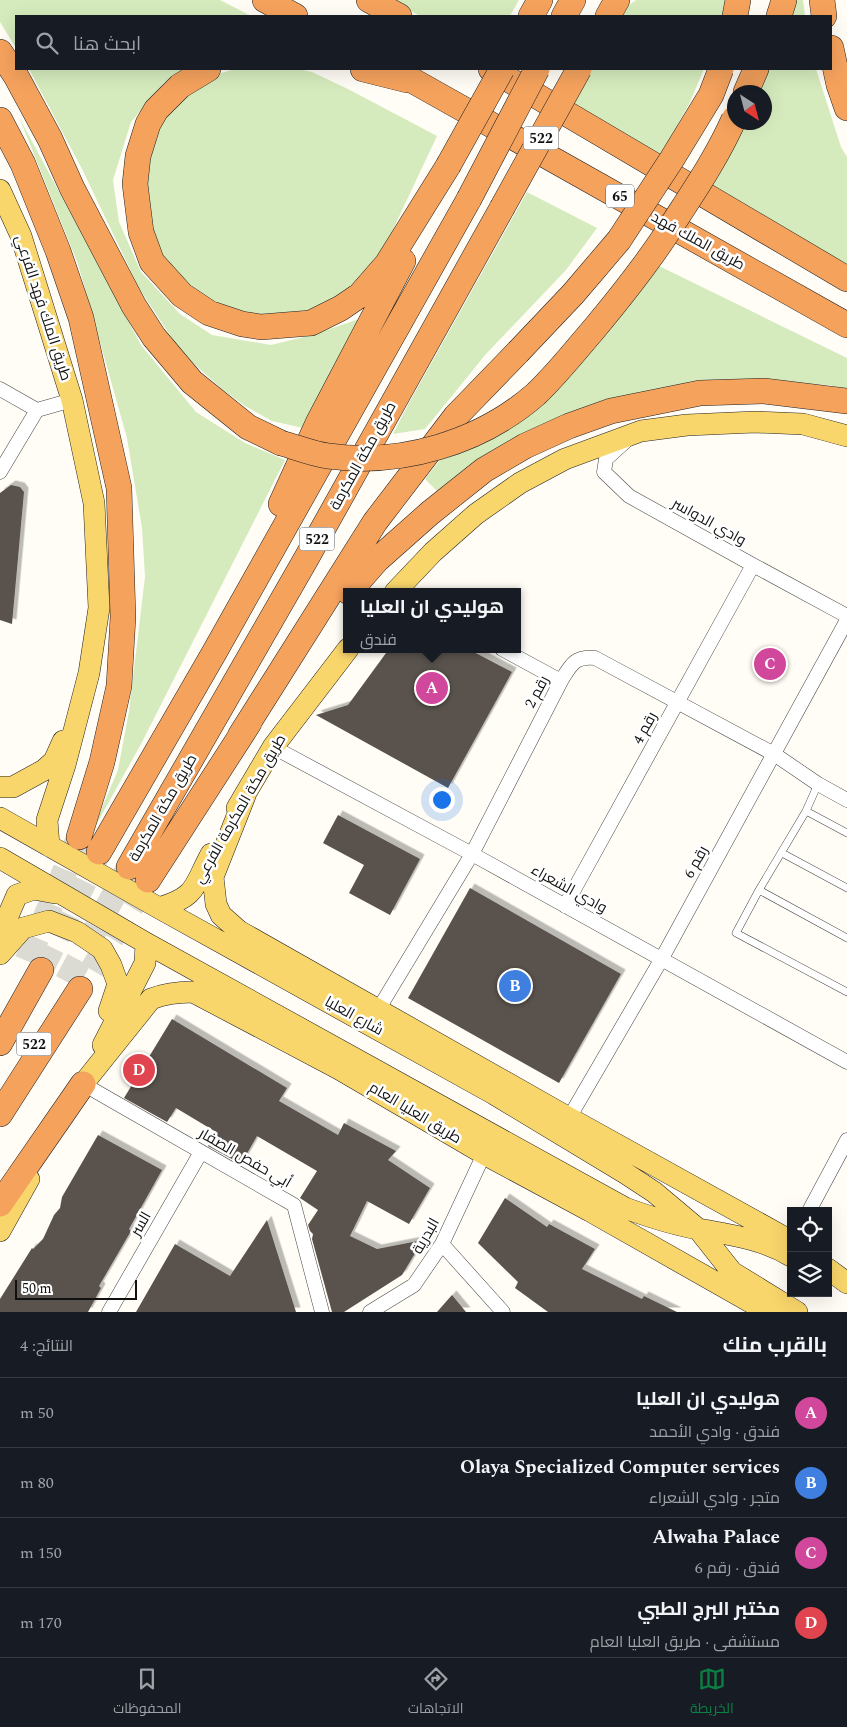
<!DOCTYPE html>
<html lang="ar">
<head>
<meta charset="utf-8">
<style>
  :root { --surface:#171b24; --page:#20242c; --text:#f1f3f6; --muted:#9ea1a6; --line:#363941; --accent:#0b8043 }
  body { margin:0; font-family:Spectral,Cairo,serif; background:var(--page); color:var(--text); direction:rtl }
  .controls { position:absolute; right:15px; bottom:15px; display:grid; overflow:hidden; border-radius:0px; box-shadow:0 5px 20px #0002 }
  .controls button { width:45px; height:45px; display:grid; place-items:center; padding:0; border:0; border-bottom:1px solid var(--line); background:var(--surface); color:var(--text); font:25px sans-serif }
  .compass { position:absolute; left:727px; top:85px; width:45px; height:45px; border-radius:50%; background:var(--surface); box-shadow:0 5px 20px #0002; rotate:144deg }
  .scale { position:absolute; left:15px; bottom:12px; width:122px; box-sizing:border-box; padding-left:5px; border:2px solid #111; border-top:0; font-size:14px; line-height:18px; white-space:nowrap; color:#111; -webkit-text-stroke:4px #fff; paint-order:stroke }
  .you { position:absolute; left:441px; top:799px; width:18px; height:18px; margin:-12px; border:4px solid #fff; border-radius:50%; background:#1a73e8; box-shadow:0 0 0 8px #1a73e833 }
  .badge { display:grid; place-items:center; width:32px; height:32px; border-radius:50%; background:var(--accent); color:#fff; font-size:16px; font-weight:700 }
  .pin { position:absolute; translate:-50% -50%; border:2px solid #fff; box-shadow:0 1px 5px #0006 }
  .popup { position:absolute; left:343px; top:588px; width:178px; height:65px; box-sizing:border-box; display:grid; place-content:center; border-radius:0px; background:var(--surface); filter:drop-shadow(0 1px 4px #0005); font-size:16px; white-space:nowrap; color:var(--muted) }
  .popup b { font-size:19px; color:var(--text) }
  .popup::after { content:''; position:absolute; left:50%; top:100%; margin-left:-10px; border:10px solid transparent; border-top-color:var(--surface) }
  .list { margin:0; padding:0; list-style:none }
  h2 { display:flex; justify-content:space-between; align-items:center; height:65px; margin:0; padding:0 20px; font-size:21px }
  h2 small { font-size:16px; font-weight:400; color:var(--muted) }
  .list li { display:grid; grid-template-columns:32px 1fr auto; gap:15px; align-items:center; box-sizing:border-box; height:70px; padding:0 20px; border-top:1px solid var(--line) }
  .list b { display:block; font-size:19px; white-space:nowrap }
  .list p { margin:0; font-size:16px; white-space:nowrap; color:var(--muted) }
  .list em { font-size:16px; font-style:normal; color:var(--muted) }
  .icon { flex:none; width:28px; height:28px; fill:none; stroke:currentColor; stroke-width:2; stroke-linecap:round; stroke-linejoin:round }
  .map { position:relative; flex:none; width:847px; height:1312px; overflow:hidden; direction:ltr }
  .search { position:absolute; background:var(--surface); box-shadow:0 5px 20px #0002; left:15px; right:15px; top:15px; height:55px; display:flex; align-items:center; gap:12px; box-sizing:border-box; padding:0 18px; border-radius:0px; color:var(--muted); font-size:19px }
  .sheet { height:345px; background:var(--surface) }
  nav { display:flex; justify-content:space-around; align-items:center; box-sizing:border-box; height:70px; border-top:1px solid var(--line); background:var(--surface); font-size:14px; color:var(--muted) }
  nav a { display:grid; justify-items:center; gap:2px }
  nav .on { color:var(--accent) }
  .map>svg:first-child { display:block }
</style>
</head>
<body>
<div class="map">
<svg width="847" height="1312" viewBox="0 0 847 1312">
  <defs>
    <filter id="shadow"><feDropShadow dx="4.5" dy="-4.5" stdDeviation="0" flood-color="#0004"/></filter>
  </defs>
  <rect width="100%" height="100%" fill="#fffdf5"/>
  <!-- green -->
  <path fill="#d5ebbd" d="M0,0H220L251,16H16V48L0,22Z
    M391,0H519L510,16H420Z
    M636,0H726L722,16H619L623,9Z
    M789,0H803L805,16H785Z
    M29,69H184L164,83L131,122L113,180L119,222L141,272L180,314L212,335L271,345L312,335L359,319L303,428L272,421L245,406L222,389L181,352L139,288L82,169Z
    M234,69H299L312,72L348,89L437,136L388,240L378,256L347,292L294,318L216,311L157,260L141,164L168,111L215,75Z
    M589,69H704L690,102L657,162L570,103Z
    M765,69H816L841,147L847,157V269L706,192L740,123L764,122V92H754Z
    M19,117L141,345L196,412L245,443L285,460L141,744L90,836L118,770L129,711L145,577L142,528L127,438L78,264Z
    M527,192L597,228L566,270L486,354L425,429L393,434L409,403Z
    M657,265L847,358V390L829,385L776,383L664,390L438,492L425,479L443,456L491,436Z"/>
  <!-- building -->
  <path fill="#5a524d" filter="url(#shadow)" d="M11,485L20,487L24,492L12,624L0,620V493Z
    M389,649H468L512,672L448,788L316,715L348,705Z
    M338,815L420,859L390,915L349,893L364,865L323,843Z
    M470,888L621,974L559,1083L408,998Z
    M172,1019L287,1088L279,1101L338,1135L344,1123L396,1151L388,1160L430,1188L409,1224L367,1201L350,1236L377,1249L423,1240L402,1275L344,1312H332L312,1239L313,1234L310,1231L308,1225L318,1210L300,1198L317,1171L257,1136L241,1164L208,1146L216,1132L176,1108L167,1122L124,1098Z
    M98,1135L162,1170L129,1229L131,1231L99,1286L101,1288L88,1312H0V1299L32,1248L33,1249L43,1239L54,1215L60,1208L62,1197Z
    M505,1198L547,1227L549,1224L595,1249L582,1269L642,1299L644,1296L677,1312H548L515,1288L518,1282L478,1243Z
    M267,1220L296,1312H136L175,1244L230,1276Z
    M452,1295L466,1312H437Z"/>
  <g fill="none" stroke-linecap="round" stroke-linejoin="round">
    <!-- motorway-tunnel -->
    <path stroke="#dbdad3" stroke-width="25" stroke-dasharray="25 12" stroke-linecap="butt" d="M27,961L79,837
      M41,970L99,852
      M92,970L148,880
      M67,982L129,867"/>
    <defs>
      <path id="service" d="M818,784L806,811L847,833
        M806,811L759,890L736,933L847,992
        M782,853L847,888
        M759,890L847,938"/>
      <path id="minor" d="M0,389L37,410L72,400
        M627,440L606,459L604,472L629,496L753,565L847,616
        M0,472L37,410
        M502,649L561,681
        M273,747L472,854L847,1062
        M565,906L753,565
        M378,1010L472,854L561,681C571,665 574,656 595,658L774,754L818,784L847,800
        M83,1084L294,1205L322,1312
        M569,1118L661,960L847,620
        M809,1211L847,1140
        M442,1244L503,1312
        M109,1312L201,1152
        M370,1312L414,1285L442,1244L484,1154"/>
      <path id="primary" d="M0,190L21,236L72,400L94,503L99,608L89,673L65,765L47,820L49,846
        M395,592L433,552L476,514L520,483L565,459L641,431L687,425L755,422L803,424L847,436
        M0,787H13L44,770L54,761L63,741
        M245,796L213,877L216,904L221,915L239,931L569,1118L791,1241
        M237,808L273,747L348,649
        M0,818L159,908L494,1094L625,1173L654,1192L698,1229L732,1272L797,1312
        M0,858L146,943L625,1208C650,1217 674,1225 699,1229C731,1235 763,1239 791,1256
        M159,908C198,896 193,887 211,854
        M0,934L17,895L34,889L55,893
        M0,954L23,928L49,921L77,932L102,949L111,965L118,984L109,1011
        M103,1045L145,963L146,943
        M83,1084L151,999C166,993 178,992 193,992L339,1069L484,1154L590,1211L768,1312
        M0,1231L29,1179
        M828,1269L847,1283"/>
      <path id="motorway" d="M265,0L295,16
        M369,0L399,16
        M822,0L824,16
        M531,16L540,0
        M564,16L573,0
        M608,16L617,0
        M735,16L738,0
        M779,16L784,0
        M831,48L839,85L847,108
        M0,52L16,76L50,139L72,188L134,306L154,337L192,382L248,427L281,443
        M208,69L180,86L156,110L148,124L138,156L135,184L141,232L152,262L182,295L209,313L242,324L261,327L311,323L341,308L360,295L387,264L448,166
        M363,69L407,80
        M392,69L847,325
        M491,69L847,279
        M746,92L756,69
        M0,120L23,164L58,251L81,318L119,488L123,617L119,686L102,762L79,837
        M281,504L319,421L403,261
        M349,592L377,560L430,513L484,470L525,446L569,426L611,411L700,393L764,391L847,401
        M240,736L375,522L456,416L518,352
        M99,852L214,653L469,199
        M129,867L306,559L502,208
        M148,880L249,723
        M0,1043L41,970
        M0,1114L80,989
        M0,1204L83,1084"/>
    </defs>
    <!-- service casing -->
    <use href="#service" stroke="#444" stroke-width="8"/>
    <!-- minor casing -->
    <use href="#minor" stroke="#444" stroke-width="15"/>
    <!-- primary casing -->
    <use href="#primary" stroke="#222" stroke-width="22"/>
    <!-- motorway casing -->
    <use href="#motorway" stroke="#222" stroke-width="26"/>
    <!-- service -->
    <use href="#service" stroke="#fff" stroke-width="7"/>
    <!-- minor -->
    <use href="#minor" stroke="#fff" stroke-width="14"/>
    <!-- primary -->
    <use href="#primary" stroke="#f9d66b" stroke-width="21"/>
    <!-- motorway -->
    <use href="#motorway" stroke="#f5a25d" stroke-width="25"/>
    <defs>
      <path id="motorway-bridge" d="M448,166L502,69
        M469,199L537,69
        M502,208L579,69
        M518,352L573,294L619,240L672,159L711,95L721,69
        M281,443C296,447 312,454 328,456C401,466 480,443 536,394C557,374 575,351 594,329C619,299 643,269 665,236C689,198 716,160 734,119"/>
    </defs>
    <!-- motorway-bridge casing -->
    <use href="#motorway-bridge" stroke="#222" stroke-width="26" stroke-linecap="butt"/>
    <!-- motorway-bridge -->
    <use href="#motorway-bridge" stroke="#f5a25d" stroke-width="25"/>
  </g>
  <g text-anchor="middle" dominant-baseline="central" stroke-width="5" stroke-linejoin="round" paint-order="stroke">
    <!-- shield labels -->
    <g fill="#fff" stroke="#585858" stroke-width="1">
      <rect x="523.5" y="126.5" width="35" height="23" rx="4"/>
      <rect x="606" y="184.5" width="28" height="23" rx="4"/>
      <rect x="299.5" y="527.5" width="35" height="23" rx="4"/>
      <rect x="16.5" y="1032.5" width="35" height="23" rx="4"/>
    </g>
    <g font-size="14" font-weight="bold" fill="#111">
      <text x="541" y="138">522</text>
      <text x="620" y="196">65</text>
      <text x="317" y="539">522</text>
      <text x="34" y="1044">522</text>
    </g>
    <!-- street labels -->
    <g font-size="15" fill="#111" stroke="#fff">
      <text transform="translate(698 241) rotate(29)">طريق الملك فهد</text>
      <text transform="translate(43 308) rotate(72)">طريق الملك فهد الفرعي</text>
      <text transform="translate(363 456) rotate(-61)">طريق مكة المكرمة</text>
      <text transform="translate(709 522) rotate(29)">وادي الدواسر</text>
      <text transform="translate(537 692) rotate(-62)">رقم 2</text>
      <text transform="translate(645 728) rotate(-61)">رقم 4</text>
      <text transform="translate(163 808) rotate(-60)">طريق مكة المكرمة</text>
      <text transform="translate(240 809) rotate(-60)">طريق مكة المكرمة الفرعي</text>
      <text transform="translate(696 862) rotate(-61)">رقم 6</text>
      <text transform="translate(569 889) rotate(29)">وادي الشعراء</text>
      <text transform="translate(354 1016) rotate(29)">شارع العليا</text>
      <text transform="translate(415 1113) rotate(31)">طريق العليا العام</text>
      <text transform="translate(245 1158) rotate(30)">أبي حفص الصفار</text>
      <text transform="translate(141 1224) rotate(-60)">السر</text>
      <text transform="translate(426 1236) rotate(-60)">البدرية</text>
    </g>
  </g>
</svg>
<div class="controls">
<button><svg class="icon" aria-label="locate" viewBox="0 0 24 24"><circle cx="12" cy="12" r="6"/><path d="M12 2v4M12 18v4M2 12h4M18 12h4"/></svg></button>
<button><svg class="icon" aria-label="layers" viewBox="0 0 24 24"><path d="M12 4l9 5-9 5-9-5zM3 14l9 5 9-5"/></svg></button>
</div>
<svg class="compass" viewBox="-18 -18 36 36"><path d="M0-13l5 13h-10z" fill="#e53935"/><path d="M0 13l5-13h-10z" fill="#9ea1a6"/></svg>
<div class="scale">50 m</div>
<div class="you"></div>
<div class="pin badge" style="left:432px;top:688px;background:#d1479c">A</div>
<div class="popup"><b>هوليدي ان العليا</b>فندق</div>
<div class="pin badge" style="left:515px;top:986px;background:#3f7fe0">B</div>
<div class="pin badge" style="left:770px;top:664px;background:#d1479c">C</div>
<div class="pin badge" style="left:139px;top:1070px;background:#e0444e">D</div>
<div class="search"><svg class="icon" aria-label="search" viewBox="0 0 24 24"><circle cx="10" cy="10" r="6"/><path d="M15 15l6 6"/></svg>ابحث هنا</div>
</div>
<section class="sheet">
<h2>بالقرب منك<small>النتائج: 4</small></h2>
<ul class="list">
<li><span class="badge" style="background:#d1479c">A</span><div><b>هوليدي ان العليا</b><p>فندق · وادي الأحمد</p></div><em>50 m</em></li>
<li><span class="badge" style="background:#3f7fe0">B</span><div><b>Olaya Specialized Computer services</b><p>متجر · وادي الشعراء</p></div><em>80 m</em></li>
<li><span class="badge" style="background:#d1479c">C</span><div><b>Alwaha Palace</b><p>فندق · رقم 6</p></div><em>150 m</em></li>
<li><span class="badge" style="background:#e0444e">D</span><div><b>مختبر البرج الطبي</b><p>مستشفى · طريق العليا العام</p></div><em>170 m</em></li>
</ul>
</section>
<nav>
<a class="on"><svg class="icon" aria-label="map" viewBox="0 0 24 24"><path d="M3 6l6-2 6 2 6-2v14l-6 2-6-2-6 2zM9 4v14M15 6v14"/></svg>الخريطة</a>
<a><svg class="icon" aria-label="directions" viewBox="0 0 24 24"><path d="M12 3l9 9-9 9-9-9zM9 14v-3h6M13 9l2 2-2 2"/></svg>الاتجاهات</a>
<a><svg class="icon" aria-label="saved" viewBox="0 0 24 24"><path d="M7 4h10v16l-5-4-5 4z"/></svg>المحفوظات</a>
</nav>
</body>
</html>
